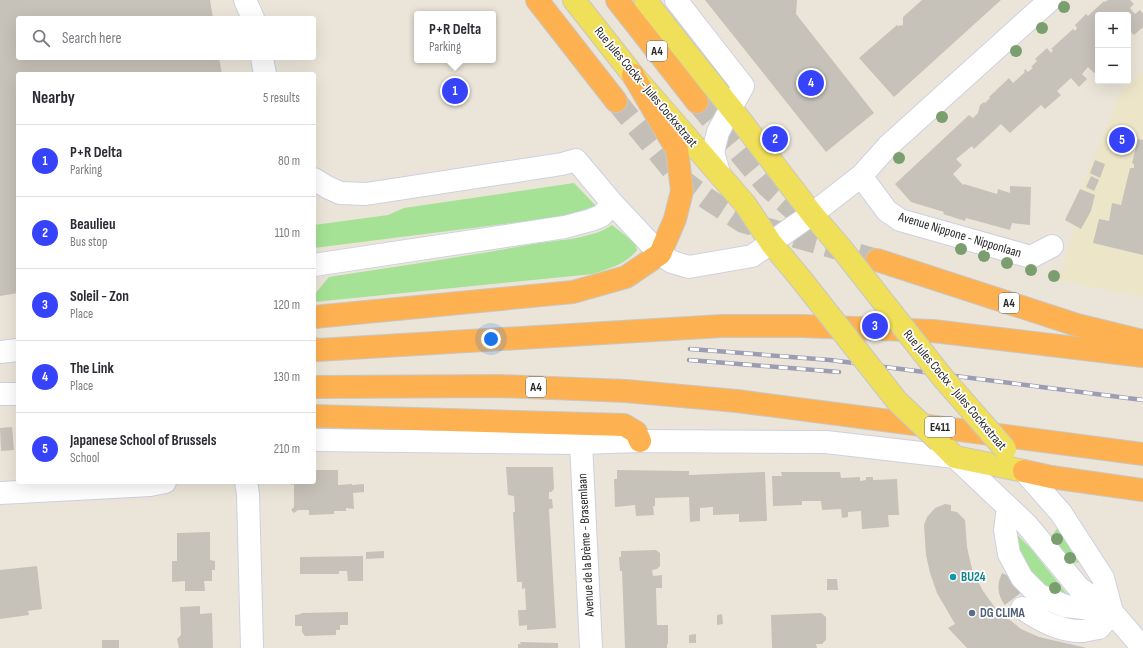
<!DOCTYPE html>
<html lang="en">
<head>
<meta charset="utf-8">
<style>
  :root { --surface:#fff; --page:#f2f2f3; --text:#2b2b33; --muted:#7c7c81; --line:#e1e1e2; --accent:#3743fa }
  body { margin:0; font-family:"Sofia Sans Condensed",sans-serif; background:var(--page); color:var(--text) }
  .controls { position:absolute; right:12px; top:12px; display:grid; overflow:hidden; border-radius:4px; box-shadow:0 4px 16px #0002 }
  .controls button { width:36px; height:36px; display:grid; place-items:center; padding:0; border:0; border-bottom:1px solid var(--line); background:var(--surface); color:var(--text); font:20px sans-serif }
  .you { position:absolute; left:491px; top:339px; width:14px; height:14px; margin:-10px; border:3px solid #fff; border-radius:50%; background:#1a73e8; box-shadow:0 0 0 6px #1a73e833 }
  .badge { display:grid; place-items:center; width:26px; height:26px; border-radius:50%; background:var(--accent); color:#fff; font-size:13px; font-weight:700 }
  .pin { position:absolute; translate:-50% -50%; border:2px solid #fff; box-shadow:0 1px 4px #0006 }
  .popup { position:absolute; left:414px; top:11px; width:82px; height:52px; box-sizing:border-box; display:grid; place-content:center; border-radius:4px; background:var(--surface); filter:drop-shadow(0 1px 3px #0005); font-size:13px; white-space:nowrap; color:var(--muted) }
  .popup b { font-size:15px; color:var(--text) }
  .popup::after { content:''; position:absolute; left:50%; top:100%; margin-left:-8px; border:8px solid transparent; border-top-color:var(--surface) }
  .list { margin:0; padding:0; list-style:none }
  h2 { display:flex; justify-content:space-between; align-items:center; height:52px; margin:0; padding:0 16px; font-size:17px }
  h2 small { font-size:13px; font-weight:400; color:var(--muted) }
  .list li { display:grid; grid-template-columns:26px 1fr auto; gap:12px; align-items:center; box-sizing:border-box; height:72px; padding:0 16px; border-top:1px solid var(--line) }
  .list b { display:block; font-size:15px; white-space:nowrap }
  .list p { margin:0; font-size:13px; white-space:nowrap; color:var(--muted) }
  .list em { font-size:13px; font-style:normal; color:var(--muted) }
  .icon { flex:none; width:22px; height:22px; fill:none; stroke:currentColor; stroke-width:2; stroke-linecap:round; stroke-linejoin:round }
  .map { position:relative; flex:none; width:1143px; height:648px; overflow:hidden }
  .search { position:absolute; background:var(--surface); box-shadow:0 4px 16px #0002; left:16px; top:16px; width:300px; height:44px; display:flex; align-items:center; gap:10px; box-sizing:border-box; padding:0 14px; border-radius:4px; color:var(--muted); font-size:15px }
  .panel { position:absolute; background:var(--surface); box-shadow:0 4px 16px #0002; left:16px; top:72px; width:300px; height:412px; border-radius:4px }
  .map>svg:first-child { display:block }
</style>
</head>
<body>
<div class="map">
<svg width="1143" height="648" viewBox="0 0 1143 648">
  <rect width="100%" height="100%" fill="#ebe5d9"/>
  <!-- education -->
  <path fill="#ede5c8" d="M1143,71V297L1116,292L1059,280L1075,226L1065,220L1080,189L1122,90Z"/>
  <!-- green -->
  <path fill="#a5e295" d="M574,183L598,208L582,214L314,248V225L388,215L404,208Z
    M612,225L635,243L637,250C625,265 610,268 593,274L314,302V295L329,277C399,266 469,256 539,243C561,240 594,238 612,225Z
    M1060,524L1080,562C1067,566 1057,549 1049,540Z
    M1013,530L1032,550L1071,599L1054,597L1025,571Z"/>
  <!-- building -->
  <path fill="#c6c2b9" d="M0,0H210L213,18H18V58H219L222,74H18V293L0,296Z
    M705,0H797L796,14L874,113L826,152Z
    M922,0H1001L894,97L859,58L897,25L898,26L903,25V17Z
    M1108,0H1130L1134,4L1130,8L1135,14L1140,10L1143,14V27L1134,35L1129,30L1128,31V15H1098V59L1096,61L1098,63V69L1094,73L1088,67L1082,74L1087,79L1079,87L1071,78L1057,91L1061,95L1045,109L1041,105L1010,133L1001,124L974,149L972,146L956,159L962,165L953,174L963,185L964,184L997,194L998,189L1010,193V186L1031,187L1030,225L1012,223L1010,230L966,218L965,221L943,214L944,212L911,202L895,184L969,115L973,118L978,113L980,105L984,102L985,103L990,98L989,97L1009,78L1013,83L1025,72L1024,71L1025,69L1028,72L1033,68L1031,67L1037,61L1035,59L1047,48L1051,53L1053,50L1051,49L1073,29L1075,31L1077,28L1075,25L1086,14L1088,16L1104,1L1105,2Z
    M1138,139L1143,140V255L1093,243L1099,219L1109,221L1112,203L1121,205L1130,168H1134V164L1132,163Z
    M1095,160L1105,164L1100,178L1090,173Z
    M1091,176L1099,180L1094,191L1086,187Z
    M1080,189L1095,195L1091,211L1081,229L1065,220Z
    M12,427L14,450L1,451L0,428Z
    M506,467H553L554,489L551,492H549V499H552L553,508L549,509V510L556,628L527,630V625L519,626L518,610H526L525,588L522,589V582H517L513,512H515L514,496L508,495Z
    M314,470H338V485L352,484V485L364,484V492L353,493L354,509L346,508V511H334V514L309,515V510H298L294,513L291,510L294,507V484L291,485V482H314Z
    M617,470L689,471V475L765,472L767,521L739,522V514L713,515V507L700,508V521L690,522L689,497L655,498V506H653L654,515L636,516L635,505L615,507L614,479H617Z
    M781,472H840L841,478L860,477V481L866,480V477H873V480L897,479L899,515H888L889,527L862,529L861,511L848,512V517L842,518L841,509L822,510L821,501H802V505L773,506L772,476H782Z
    M945,504L951,505V511L957,512L965,520L967,547L972,569L983,591L996,609L1021,629L1039,637L1087,648H967L948,628L955,624L937,593L930,573L926,555L924,525L927,517L935,508Z
    M210,532V560L215,561V570H212V581H204L205,591H185V581L172,582V561H177V533Z
    M656,550L660,553V566L657,569L652,570L653,576L662,575V588H656L657,625H668V644H667V648H625L622,571H620L619,557H621V551Z
    M384,551V558L366,559V552Z
    M363,556V581H348L347,571H339V574H300V557Z
    M37,566L42,609L28,611L29,615L0,619V570Z
    M827,579H837L838,590H827Z
    M200,606V614L212,613L213,648H179L177,639L181,635L180,607Z
    M348,612V625H340V630H336V635L305,636L302,632V626H295V615L301,614V613Z
    M821,613L826,617V640L822,644H816L817,648H772L771,615Z
    M722,614L723,624L717,625V615Z
    M696,634V643H689V635Z
    M102,640H119V648H102Z
    M520,642L558,643V648H518V644H521Z"/>
  <g fill="none" stroke-linecap="round" stroke-linejoin="round">
    <!-- minor-tunnel -->
    <path stroke="#c4bfb6" stroke-width="22" stroke-dasharray="22 11" stroke-linecap="butt" d="M1012,578C1005,592 1013,598 1022,608"/>
    <!-- highway-tunnel -->
    <path stroke="#c4bfb6" stroke-width="22" stroke-dasharray="22 11" stroke-linecap="butt" d="M616,101L678,177L706,198L743,222L877,260
      M697,102L767,186L818,232"/>
    <defs>
      <path id="minor" d="M245,0L253,18
        M676,0L743,86L718,132L713,152L719,173
        M262,58L265,74
        M861,176L887,211L900,220L1031,257L1052,246
        M314,179L327,187L340,193L366,194L562,164L576,160L613,204L660,254L672,262L689,267L752,256L812,214L861,176L888,146L1050,0
        M314,265L565,227L591,220L601,216L613,204
        M0,352L18,350
        M0,394H18
        M314,440L581,443L640,441L826,442L955,457L1027,525L1079,588L1112,612L1143,648
        M581,443L591,648
        M1024,471L1061,513L1103,578L1112,612
        M246,482L248,494L252,648
        M0,493L150,485L165,482
        M1008,508L1005,530L1009,554L1022,578L1039,595L1065,606L1111,611
        M1022,608C1039,620 1061,632 1083,631C1088,630 1093,629 1099,628L1112,612"/>
      <path id="major" d="M574,0L633,75L745,204L771,243L801,279
        M645,0L738,117L812,214L841,248
        M939,441L955,457L1024,471"/>
      <path id="highway" d="M537,0L616,101
        M617,0L697,102
        M877,260L1077,325L1143,341
        M314,317L573,292L626,277L660,254L675,219L682,191L677,150L633,75
        M314,349L318,350L722,326H802L933,331L1143,356
        M314,387L500,386L626,391L737,401L1143,454
        M314,416L624,425L636,432L640,441
        M1024,471L1051,477L1143,490"/>
    </defs>
    <!-- minor casing -->
    <use href="#minor" stroke="#ced0e1" stroke-width="24"/>
    <!-- major casing -->
    <use href="#major" stroke="#c7c7c7" stroke-width="24"/>
    <!-- highway casing -->
    <use href="#highway" stroke="#c7c7c7" stroke-width="24"/>
    <!-- minor -->
    <use href="#minor" stroke="#fff" stroke-width="22"/>
    <!-- major -->
    <use href="#major" stroke="#f0df58" stroke-width="22"/>
    <!-- highway -->
    <use href="#highway" stroke="#feb150" stroke-width="22"/>
    <defs>
      <path id="rail" d="M690,349L830,360L1143,400
        M689,360L839,372"/>
    </defs>
    <!-- rail casing -->
    <use href="#rail" stroke="#9c9db2" stroke-width="4.5"/>
    <!-- rail -->
    <use href="#rail" stroke="#fff" stroke-width="3" stroke-dasharray="9" stroke-linecap="butt"/>
    <defs>
      <path id="major-bridge" d="M841,248L943,378L1005,449
        M801,279L897,401L939,441"/>
    </defs>
    <!-- major-bridge casing -->
    <use href="#major-bridge" stroke="#c7c7c7" stroke-width="24" stroke-linecap="butt"/>
    <!-- major-bridge -->
    <use href="#major-bridge" stroke="#f0df58" stroke-width="22"/>
  </g>
  <!-- trees -->
  <g fill="#7b9e6f">
    <circle cx="1064" cy="7" r="6"/>
    <circle cx="1042" cy="28" r="6"/>
    <circle cx="1016" cy="51" r="6"/>
    <circle cx="942" cy="117" r="6"/>
    <circle cx="899" cy="158" r="6"/>
    <circle cx="961" cy="249" r="6"/>
    <circle cx="984" cy="256" r="6"/>
    <circle cx="1007" cy="263" r="6"/>
    <circle cx="1031" cy="270" r="6"/>
    <circle cx="1054" cy="276" r="6"/>
    <circle cx="1057" cy="539" r="6"/>
    <circle cx="1070" cy="558" r="6"/>
    <circle cx="1055" cy="588" r="6"/>
  </g>
  <!-- markers -->
  <circle fill="#0f9aa8" stroke="#fff" stroke-width="1.5" cx="953" cy="577" r="4"/>
  <circle fill="#5c6f8a" stroke="#fff" stroke-width="1.5" cx="972" cy="613" r="4"/>
  <g text-anchor="middle" dominant-baseline="central" stroke-width="3.5" stroke-linejoin="round" paint-order="stroke">
    <!-- shield labels -->
    <g fill="#fff" stroke="#686868" stroke-width="1">
      <rect x="647" y="41" width="20" height="20" rx="3"/>
      <rect x="999" y="293" width="20" height="20" rx="3"/>
      <rect x="526" y="377" width="20" height="20" rx="3"/>
      <rect x="925" y="417" width="30" height="20" rx="3"/>
    </g>
    <g font-size="12" font-weight="bold" fill="#282828">
      <text x="657" y="51">A4</text>
      <text x="1009" y="303">A4</text>
      <text x="536" y="387">A4</text>
      <text x="940" y="427">E411</text>
    </g>
    <!-- street labels -->
    <g font-size="13" fill="#282828" stroke="#fff">
      <text transform="translate(646 87) rotate(50)">Rue Jules Cockx - Jules Cockxstraat</text>
      <text transform="translate(960 235) rotate(17)">Avenue Nippone - Nipponlaan</text>
      <text transform="translate(955 390) rotate(50)">Rue Jules Cockx - Jules Cockxstraat</text>
      <text transform="translate(586 545) rotate(-93)">Avenue de la Brème - Brasemlaan</text>
    </g>
    <!-- culture labels -->
    <g font-size="13" font-weight="bold" fill="#0d838f" stroke="#fff" text-anchor="start">
      <text x="961" y="577">BU24</text>
    </g>
    <!-- service labels -->
    <g font-size="13" font-weight="bold" fill="#4e5e75" stroke="#fff" text-anchor="start">
      <text x="980" y="613">DG CLIMA</text>
    </g>
  </g>
</svg>
<div class="controls">
<button>+</button>
<button>−</button>
</div>
<div class="you"></div>
<div class="pin badge" style="left:455px;top:91px">1</div>
<div class="popup"><b>P+R Delta</b>Parking</div>
<div class="pin badge" style="left:775px;top:139px">2</div>
<div class="pin badge" style="left:875px;top:326px">3</div>
<div class="pin badge" style="left:811px;top:83px">4</div>
<div class="pin badge" style="left:1122px;top:140px">5</div>
<div class="search"><svg class="icon" aria-label="search" viewBox="0 0 24 24"><circle cx="10" cy="10" r="6"/><path d="M15 15l6 6"/></svg>Search here</div>
<section class="panel">
<h2>Nearby<small>5 results</small></h2>
<ul class="list">
<li><span class="badge">1</span><div><b>P+R Delta</b><p>Parking</p></div><em>80 m</em></li>
<li><span class="badge">2</span><div><b>Beaulieu</b><p>Bus stop</p></div><em>110 m</em></li>
<li><span class="badge">3</span><div><b>Soleil - Zon</b><p>Place</p></div><em>120 m</em></li>
<li><span class="badge">4</span><div><b>The Link</b><p>Place</p></div><em>130 m</em></li>
<li><span class="badge">5</span><div><b>Japanese School of Brussels</b><p>School</p></div><em>210 m</em></li>
</ul>
</section>
</div>
</body>
</html>
